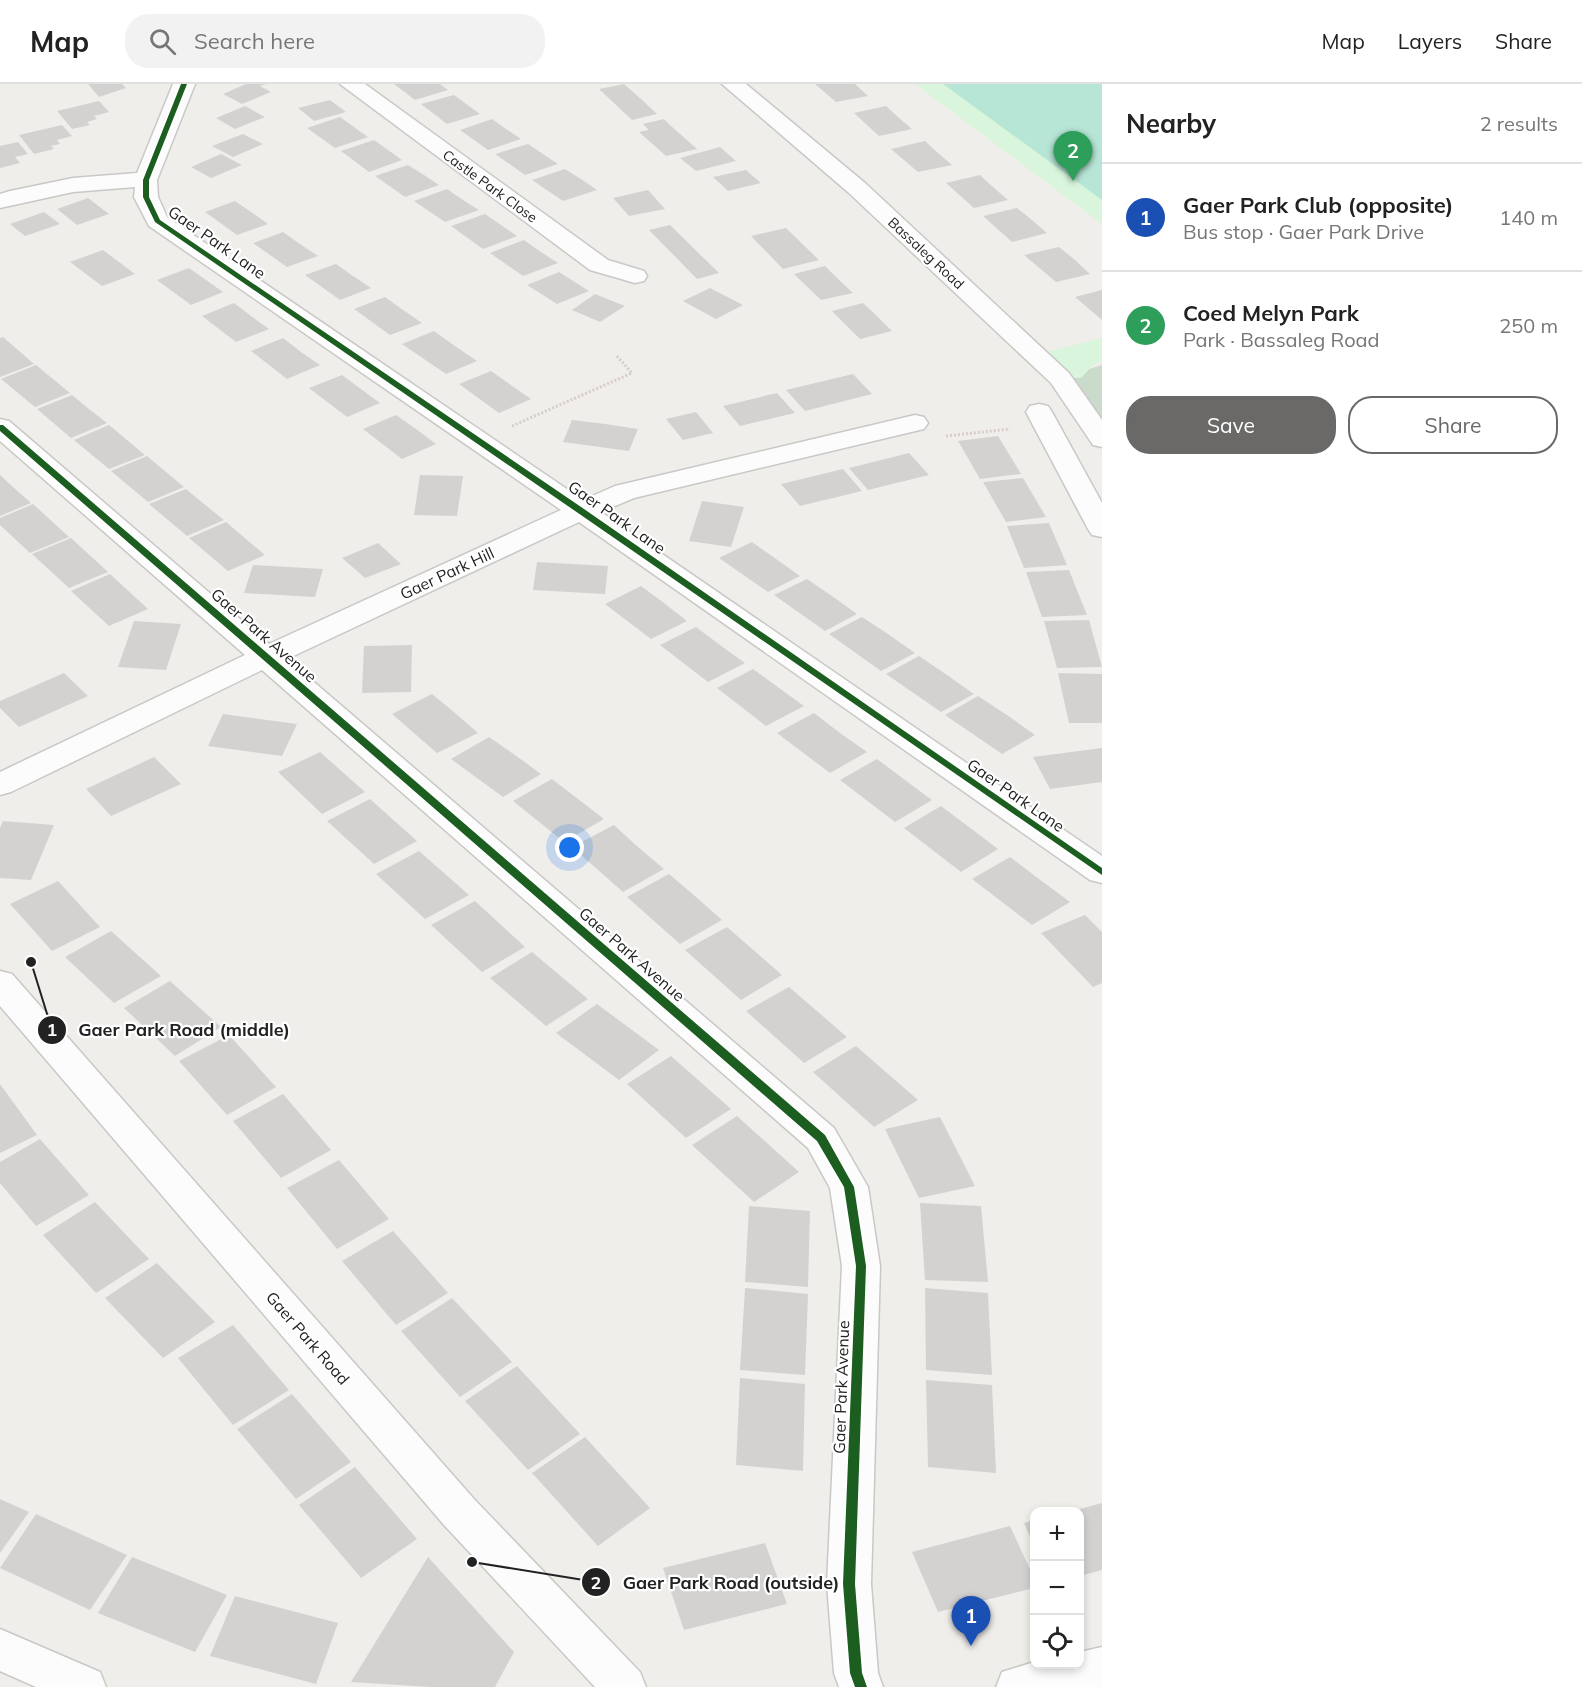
<!DOCTYPE html>
<html lang="en">
<head>
<meta charset="utf-8">
<style>
  :root { --surface:#fff; --page:#f2f2f2; --text:#222; --muted:#767676; --line:#e0e0e0; --accent:#6a6968 }
  body { margin:0; font-family:Mulish,sans-serif; background:var(--page); color:var(--text) }
  .controls { position:absolute; right:18px; bottom:18px; display:grid; overflow:hidden; border-radius:12px; box-shadow:0 3px 9px #0003 }
  .controls button { width:54px; height:54px; display:grid; place-items:center; padding:0; border:0; border-bottom:2px solid var(--line); background:var(--surface); color:var(--text); font:30px sans-serif }
  .you { position:absolute; left:570px; top:764px; width:21px; height:21px; margin:-15px; border:4px solid #fff; border-radius:50%; background:#1a73e8; box-shadow:0 0 0 9px #1a73e833 }
  .badge { display:grid; place-items:center; width:39px; height:39px; border-radius:50%; background:var(--accent); color:#fff; font-size:20px; font-weight:700 }
  .pin { position:absolute; translate:-50% -50px; filter:drop-shadow(0 2px 3px #0008) }
  .pin::after { content:''; position:absolute; top:32px; width:21px; height:18px; background:inherit; clip-path:polygon(0 0,100% 0,50% 100%) }
  .list { margin:0; padding:0; list-style:none }
  h2 { display:flex; justify-content:space-between; align-items:center; height:78px; margin:0; padding:0 24px; font-size:26px }
  h2 small { font-size:20px; font-weight:400; color:var(--muted) }
  .list li { display:grid; grid-template-columns:39px 1fr auto; gap:18px; align-items:center; box-sizing:border-box; height:108px; padding:0 24px; border-top:2px solid var(--line) }
  .list b { display:block; font-size:22px; white-space:nowrap }
  .list p { margin:0; font-size:20px; white-space:nowrap; color:var(--muted) }
  .list em { font-size:20px; font-style:normal; color:var(--muted) }
  .actions { display:flex; gap:12px; padding:18px 24px }
  .actions a { flex:1; padding:14px 0; border:2px solid var(--accent); border-radius:24px; text-align:center; font-size:21px; color:var(--accent) }
  .actions .main { background:var(--accent); color:#fff }
  .icon { flex:none; width:33px; height:33px; fill:none; stroke:currentColor; stroke-width:2; stroke-linecap:round; stroke-linejoin:round }
  .map { position:relative; flex:none; width:1102px; height:1603px; overflow:hidden }
  header { display:flex; align-items:center; gap:36px; box-sizing:border-box; height:84px; padding:0 30px; background:var(--surface); border-bottom:2px solid var(--line) }
  header strong { font-size:28px }
  nav { display:flex; gap:33px; margin-inline-start:auto; font-size:21px }
  .search { width:420px; height:54px; background:var(--page); display:flex; align-items:center; gap:15px; box-sizing:border-box; padding:0 21px; border-radius:24px; color:var(--muted); font-size:22px }
  main { display:flex }
  aside { flex:1; background:var(--surface) }
  .map>svg:first-child { display:block }
</style>
</head>
<body>
<header>
<strong>Map</strong>
<div class="search"><svg class="icon" aria-label="search" viewBox="0 0 24 24"><circle cx="10" cy="10" r="6"/><path d="M15 15l6 6"/></svg>Search here</div>
<nav><a>Map</a><a>Layers</a><a>Share</a></nav>
</header>
<main>
<div class="map">
<svg width="1102" height="1603" viewBox="0 0 1102 1603">
  <rect width="100%" height="100%" fill="#f0eeeb"/>
  <!-- cemetery -->
  <path fill="#cadbcb" d="M1102,281V355L1060,294Z"/>
  <!-- park -->
  <path fill="#d9f5dc" d="M915,0H1102V140Z
    M1102,254V277L1094,280L1081,294H1060L1034,271Z"/>
  <!-- pitch -->
  <path fill="#b7e6d6" d="M943,0H1102V116Z"/>
  <!-- building -->
  <path fill="#d4d2d0" d="M88,0H122L126,4L99,13Z
    M246,0H266L260,2L271,8L242,20L223,10Z
    M394,0H440L448,6L415,16Z
    M624,0L641,15L657,30L632,36L599,5Z
    M815,0H855L868,12L836,18Z
    M454,11L480,30L447,40L421,20Z
    M330,16L346,28L314,37L298,24Z
    M99,17L109,28L94,32L97,35L87,38L90,41L72,45L57,27Z
    M245,22L265,33L235,45L216,34Z
    M886,22L899,34L912,45L879,52L854,29Z
    M340,33L368,53L335,64L307,44Z
    M492,35L506,45L521,55L488,66L460,46Z
    M664,35L670,41L697,65L666,72L639,48L649,46L643,40Z
    M62,41L72,52L57,56L60,60L51,62L54,65L34,70L19,51Z
    M243,50L263,60L233,73L212,62Z
    M374,56L402,76L369,88L341,67Z
    M925,57L938,69L952,81L918,88L891,65Z
    M18,58L28,70L15,73L20,79L0,84V62Z
    M528,60L558,80L525,91L495,70Z
    M720,63L736,77L696,87L680,74Z
    M221,70L242,81L211,94L191,83Z
    M408,81L424,91L439,101L405,113L375,92Z
    M565,85L581,95L597,106L563,117L532,96Z
    M746,86L761,99L728,107L713,93Z
    M980,91L994,104L1008,116L974,124L946,99Z
    M447,105L463,116L479,126L445,138L414,117Z
    M648,106L665,125L629,132L613,114Z
    M88,114L109,130L77,141L57,125Z
    M235,117L251,128L268,140L237,151L205,128Z
    M1017,124L1032,136L1047,149L1012,158L983,132Z
    M44,128L60,140L25,152L10,140Z
    M485,130L517,152L483,165L451,142Z
    M670,141L719,189L697,195L649,146Z
    M786,144L819,176L783,185L751,152Z
    M283,148L300,160L318,172L287,183L253,159Z
    M524,156L541,168L558,179L523,192L490,169Z
    M1059,163L1075,176L1090,190L1056,198L1024,171Z
    M103,166L135,190L102,202L70,178Z
    M336,180L353,192L371,204L340,216L305,191Z
    M825,182L839,196L853,209L821,216L794,190Z
    M189,184L223,208L191,221L157,196Z
    M559,188L589,207L557,220L527,201Z
    M710,204L743,221L716,235L683,217Z
    M1102,206V236L1075,213Z
    M595,210L625,222L600,238L572,226Z
    M385,213L403,226L422,239L390,251L354,225Z
    M234,219L251,232L269,245L236,258L202,232Z
    M863,219L878,233L892,247L860,255L832,227Z
    M434,247L455,262L477,277L446,290L402,260Z
    M3,253L18,266L34,280L0,293V254Z
    M283,254L301,268L320,281L287,295L251,267Z
    M36,281L70,309L35,323L1,295Z
    M491,287L531,315L499,329L459,300Z
    M853,290L872,310L805,327L786,306Z
    M342,291L380,319L347,333L309,304Z
    M777,309L795,329L740,342L723,322Z
    M72,311L89,325L107,339L71,354L37,325Z
    M696,328L713,349L683,356L666,335Z
    M396,331L416,345L436,360L402,375L363,345Z
    M572,336L605,340L638,345L629,367L563,358Z
    M109,341L145,371L109,385L74,356Z
    M998,352L1021,390L980,395L958,357Z
    M909,369L929,391L868,406L849,384Z
    M147,372L166,388L184,403L148,418L111,387Z
    M843,385L862,407L800,422L781,400Z
    M0,391L13,403L31,419L0,432Z
    M420,391L463,392L457,432L414,431Z
    M1023,394L1046,433L1006,438L983,398Z
    M186,405L204,420L224,436L187,452L149,420Z
    M702,417L744,423L731,463L689,457Z
    M33,420L69,453L30,469L0,441V434Z
    M226,438L246,455L265,471L228,487L189,454Z
    M1049,439L1067,481L1024,484L1007,442Z
    M71,454L108,488L69,504L32,470Z
    M752,458L800,492L768,508L719,474Z
    M378,459L401,480L365,494L342,474Z
    M537,478L608,482L605,510L533,506Z
    M253,481L323,485L315,513L244,509Z
    M1069,486L1087,531L1042,533L1026,488Z
    M110,490L148,525L109,542L71,507Z
    M807,495L832,512L857,530L825,547L774,511Z
    M641,502L664,519L687,537L651,555L605,520Z
    M862,533L888,550L915,569L881,587L829,550Z
    M1089,536L1102,583L1057,584L1044,537Z
    M134,537L181,540L166,586L118,583Z
    M696,543L720,561L745,579L708,598L660,561Z
    M412,561L411,608L362,609L364,562Z
    M919,572L947,591L974,610L941,628L886,590Z
    M753,585L779,604L804,622L766,642L717,604Z
    M64,589L88,612L19,643L0,624V617Z
    M1058,589L1102,590V639H1069Z
    M432,610L455,629L478,649L437,669L392,630Z
    M978,612L1007,631L1035,651L1002,670L945,631Z
    M814,629L840,649L867,668L830,689L777,649Z
    M223,630L297,640L282,672L208,662Z
    M489,653L515,671L541,690L503,713L451,675Z
    M1102,664V698L1050,705L1033,673Z
    M320,668L365,708L322,730L278,688Z
    M154,673L181,700L111,732L86,705Z
    M877,675L905,696L932,716L895,738L840,696Z
    M552,695L604,735L564,758L513,717Z
    M370,715L417,757L374,780L327,737Z
    M941,722L969,743L998,765L961,788L904,744Z
    M3,737L54,741L31,796L0,794V744Z
    M614,741L638,763L664,785L623,808L572,763Z
    M419,767L469,811L425,835L376,790Z
    M1010,773L1039,795L1070,818L1032,841L972,795Z
    M669,790L696,813L722,836L680,860L627,813Z
    M58,797L100,843L52,867L10,820Z
    M475,817L525,863L482,888L431,841Z
    M1085,831L1102,848V899L1093,903L1041,849Z
    M727,843L782,891L741,916L685,866Z
    M111,847L161,892L114,919L65,873Z
    M532,868L588,915L546,942L490,894Z
    M170,897L221,943L175,972L124,924Z
    M789,903L847,953L804,979L746,927Z
    M597,920L659,966L619,996L556,949Z
    M229,951L276,1003L227,1031L179,977Z
    M856,962L918,1016L874,1043L813,988Z
    M671,972L731,1025L686,1054L627,1000Z
    M0,1000L37,1051L0,1069Z
    M283,1010L331,1066L281,1094L233,1037Z
    M737,1032L799,1088L754,1118L692,1061Z
    M940,1033L975,1102L919,1114L885,1045Z
    M40,1055L89,1111L36,1142L0,1099V1078Z
    M339,1076L389,1135L337,1165L287,1104Z
    M95,1118L149,1175L96,1209L43,1151Z
    M920,1119L981,1122L988,1198L925,1196Z
    M749,1122L810,1127L808,1203L745,1198Z
    M393,1147L448,1209L396,1241L342,1177Z
    M157,1179L215,1238L163,1274L105,1214Z
    M745,1204L808,1210L805,1291L740,1286Z
    M925,1204L988,1209L992,1291L926,1286Z
    M452,1214L512,1278L460,1313L401,1247Z
    M233,1241L289,1306L233,1341L178,1274Z
    M517,1282L580,1350L528,1386L465,1317Z
    M740,1294L805,1300L803,1387L736,1381Z
    M926,1296L992,1301L996,1389L928,1383Z
    M292,1310L351,1378L296,1415L237,1345Z
    M585,1353L650,1424L598,1462L532,1389Z
    M355,1383L417,1455L361,1494L299,1421Z
    M0,1415L29,1428L0,1469Z
    M1102,1419V1486L1080,1492V1428L1073,1427Z
    M36,1430L127,1471L90,1526L0,1484Z
    M1034,1436V1462L1024,1439Z
    M1010,1442L1034,1494V1504L938,1528L912,1468Z
    M765,1459L787,1520L684,1546L663,1484Z
    M132,1473L227,1511L195,1568L98,1529Z
    M428,1473L514,1568L495,1603H430L351,1598Z
    M235,1512L338,1539L316,1600L210,1572Z"/>
  <g fill="none" stroke-linecap="round" stroke-linejoin="round">
    <defs>
      <path id="minor" d="M173,0H195L157,96L158,113L167,133L583,416L615,402L915,331L924,333L928,339L924,345L634,414L601,428L1102,772V799L1090,796L579,438L287,575L834,1044L868,1103L880,1182L871,1500L878,1589L883,1603H839L834,1589L827,1500L842,1182L830,1104L808,1064L262,586L11,708L0,711V688L245,571L0,357V335L9,337L269,560L561,426L149,142L134,113L135,103L73,108L0,124V110L10,107L73,94L137,89Z
        M340,0H365L608,176L644,187L647,192L644,197L635,199L590,186Z
        M1039,320L1048,322L1052,328L1102,419V453L1092,451L1088,445L1026,328L1030,322Z
        M0,887L12,890L474,1415L640,1588L646,1603H595L444,1441L0,922Z
        M0,1545L100,1588L106,1603H36L0,1587Z
        M1102,1563V1603H996L1002,1588L1034,1578V1580H1080V1568Z"/>
      <path id="tertiary" d="M722,0H746L865,99L1069,289L1102,336V363L1093,361L1051,299L849,109Z"/>
    </defs>
    <!-- minor casing -->
    <use href="#minor" stroke="#c9c8c7" stroke-width="3"/>
    <!-- tertiary casing -->
    <use href="#tertiary" stroke="#c9c8c7" stroke-width="3"/>
    <!-- path -->
    <path stroke="#d8ccc9" stroke-width="3" stroke-dasharray="2 2" stroke-linecap="butt" d="M512,342L632,289L616,271
      M946,352L1010,345"/>
    <!-- minor -->
    <use href="#minor" fill="#fdfcfc" fill-rule="evenodd"/>
    <!-- tertiary -->
    <use href="#tertiary" fill="#fdfcfc" fill-rule="evenodd"/>
    <defs>
      <path id="cycleway" d="M181,0H187L149,96V113L160,136L584,425L1102,784V791L578,429L155,138L143,113V96Z
        M0,341H3L825,1051L854,1103L866,1182L855,1500L862,1589L867,1603H855L850,1589L843,1500L856,1182L844,1103L817,1057L0,347Z"/>
    </defs>
    <!-- cycleway casing -->
    <use href="#cycleway" stroke="#fff" stroke-width="4"/>
    <!-- cycleway -->
    <use href="#cycleway" fill="#1b5e20" fill-rule="evenodd"/>
  </g>
  <g text-anchor="middle" dominant-baseline="central" stroke-width="4.5" stroke-linejoin="round" paint-order="stroke">
    <!-- far-street labels -->
    <g font-size="14" fill="#222" stroke="#fff">
      <text transform="translate(490 102) rotate(36)">Castle Park Close</text>
      <text transform="translate(926 169) rotate(43)">Bassaleg Road</text>
    </g>
    <!-- street labels -->
    <g font-size="16" fill="#222" stroke="#fff">
      <text transform="translate(217 158) rotate(35)">Gaer Park Lane</text>
      <text transform="translate(617 433) rotate(35)">Gaer Park Lane</text>
      <text transform="translate(447 489) rotate(-25)">Gaer Park Hill</text>
      <text transform="translate(264 551) rotate(41)">Gaer Park Avenue</text>
      <text transform="translate(1016 711) rotate(35)">Gaer Park Lane</text>
      <text transform="translate(632 870) rotate(41)">Gaer Park Avenue</text>
      <text transform="translate(308 1254) rotate(49)">Gaer Park Road</text>
      <text transform="translate(841 1303) rotate(-88)">Gaer Park Avenue</text>
    </g>
  </g>
  <!-- callouts -->
  <path fill="none" stroke="#222" stroke-width="2" d="M31 878L52 946M472 1478L596 1498"/>
  <g fill="#222" stroke="#fff" stroke-width="2">
    <circle cx="31" cy="878" r="6"/>
    <circle cx="472" cy="1478" r="6"/>
    <circle cx="52" cy="946" r="15"/>
    <circle cx="596" cy="1498" r="15"/>
  </g>
  <g font-size="18" text-anchor="middle" font-weight="bold" fill="#fff">
    <text x="52" y="952">1</text>
    <text x="596" y="1505">2</text>
  </g>
  <g font-size="18" text-anchor="middle" font-weight="bold" fill="#222" stroke="#fff" stroke-width="4.5" stroke-linejoin="round" paint-order="stroke">
    <text x="184" y="952">Gaer Park Road (middle)</text>
    <text x="731" y="1505">Gaer Park Road (outside)</text>
  </g>
</svg>
<div class="controls">
<button>+</button>
<button>−</button>
<button><svg class="icon" aria-label="locate" viewBox="0 0 24 24"><circle cx="12" cy="12" r="6"/><path d="M12 2v4M12 18v4M2 12h4M18 12h4"/></svg></button>
</div>
<div class="you"></div>
<div class="pin badge" style="left:971px;top:1562px;background:#1a4fb4">1</div>
<div class="pin badge" style="left:1073px;top:97px;background:#2e9e5b">2</div>
</div>
<aside>
<h2>Nearby<small>2 results</small></h2>
<ul class="list">
<li><span class="badge" style="background:#1a4fb4">1</span><div><b>Gaer Park Club (opposite)</b><p>Bus stop · Gaer Park Drive</p></div><em>140 m</em></li>
<li><span class="badge" style="background:#2e9e5b">2</span><div><b>Coed Melyn Park</b><p>Park · Bassaleg Road</p></div><em>250 m</em></li>
</ul>
<div class="actions"><a class="main">Save</a><a>Share</a></div>
</aside>
</main>
</body>
</html>
